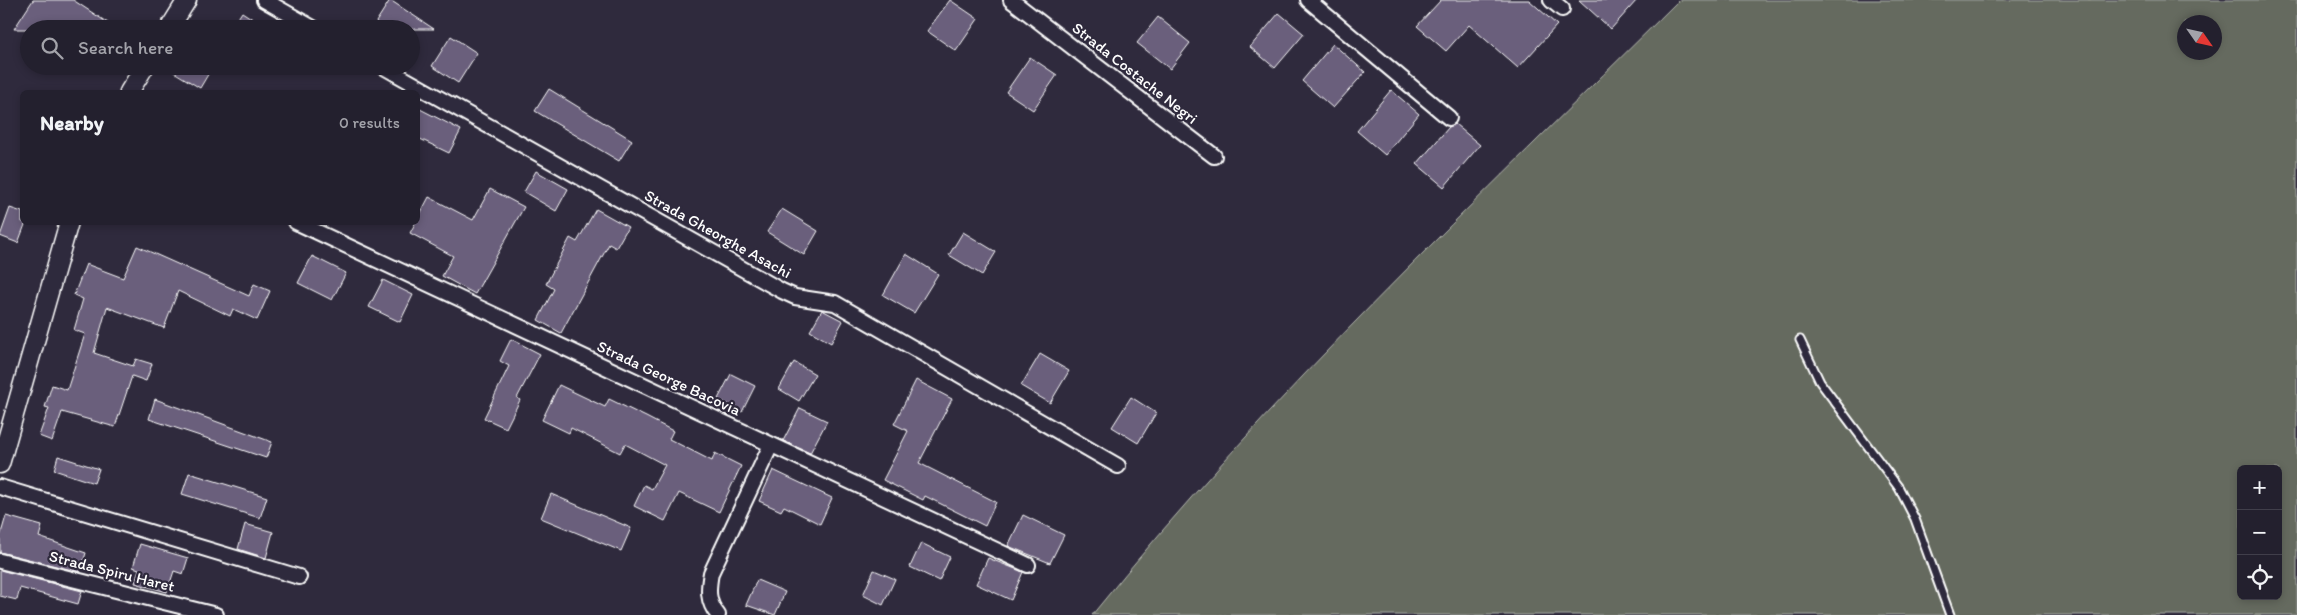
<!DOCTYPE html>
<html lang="en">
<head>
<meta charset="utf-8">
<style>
  :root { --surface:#23202e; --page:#2f2d3a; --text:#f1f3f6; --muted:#a3a3aa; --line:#403e4a }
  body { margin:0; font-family:Itim,sans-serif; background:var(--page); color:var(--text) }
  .controls { position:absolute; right:15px; bottom:15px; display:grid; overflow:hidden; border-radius:8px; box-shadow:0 2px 8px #0003 }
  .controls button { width:45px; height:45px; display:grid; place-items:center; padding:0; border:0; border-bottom:1px solid var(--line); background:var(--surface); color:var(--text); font:25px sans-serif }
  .compass { position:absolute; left:2177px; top:15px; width:45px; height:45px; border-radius:50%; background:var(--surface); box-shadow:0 2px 8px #0003; rotate:124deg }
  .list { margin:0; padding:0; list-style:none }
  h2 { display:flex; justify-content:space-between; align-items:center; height:65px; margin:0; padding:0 20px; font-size:21px }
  h2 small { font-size:16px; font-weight:400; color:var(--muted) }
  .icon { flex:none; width:28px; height:28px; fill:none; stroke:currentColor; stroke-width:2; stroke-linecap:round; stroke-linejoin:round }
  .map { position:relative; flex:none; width:2297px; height:615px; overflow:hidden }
  .search { position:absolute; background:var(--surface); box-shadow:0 2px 8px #0003; left:20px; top:20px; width:400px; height:55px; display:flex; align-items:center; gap:12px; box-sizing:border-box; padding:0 18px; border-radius:28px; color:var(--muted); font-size:19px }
  .panel { position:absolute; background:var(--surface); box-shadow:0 2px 8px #0003; left:20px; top:90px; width:400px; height:135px; border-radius:8px }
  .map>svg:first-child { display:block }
</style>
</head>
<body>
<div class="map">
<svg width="2297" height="615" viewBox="0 0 2297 615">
  <rect width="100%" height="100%" fill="#2f2a3d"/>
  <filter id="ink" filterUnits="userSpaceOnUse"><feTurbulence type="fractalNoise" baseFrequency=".02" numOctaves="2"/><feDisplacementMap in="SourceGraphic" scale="10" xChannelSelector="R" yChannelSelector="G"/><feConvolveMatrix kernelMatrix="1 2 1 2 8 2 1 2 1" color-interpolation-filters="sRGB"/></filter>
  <g filter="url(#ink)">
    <!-- green -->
    <path fill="#656b5e" stroke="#b2b5ae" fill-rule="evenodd" d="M1679,0H2297V615H1092C1270,394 1478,200 1679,0ZM2184,22H2214V52H2184ZM2241,469H2278V596H2241Z"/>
    <!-- building -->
    <path fill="#6a5e7b" stroke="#fff" d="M33,0H73L117,29H14Z
      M390,0L434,29H385L376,22Z
      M950,0L978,19L956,51L927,31Z
      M1441,0H1529L1557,25L1518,68L1469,25L1446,51L1417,26Z
      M1579,0H1637L1611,29Z
      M242,12L268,29H231Z
      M1279,13L1304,34L1275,68L1250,47Z
      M1158,17L1190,43L1170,69L1137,43Z
      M451,36L477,53L458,83L432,66Z
      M1333,44L1365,72L1333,108L1302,81Z
      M1030,57L1057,75L1033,110L1006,92Z
      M164,66H213L200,88Z
      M549,89L632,140L619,161L535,111Z
      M1391,90L1419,114L1385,155L1357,131Z
      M418,108L461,130L449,153L418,138Z
      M1455,124L1480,145L1444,187L1417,164L1449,127Z
      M536,171L568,189L556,211L524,192Z
      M490,189L524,207L475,294L442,276L453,256L410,233L429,197L473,220Z
      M10,208L22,212V222H26L18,243L0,236Z
      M596,209L628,227L616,248L609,244L561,333L538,320L554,289L546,284L570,238L577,242Z
      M782,209L818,231L804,255L767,232Z
      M963,232L996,252L982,275L949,255Z
      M137,246L249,296L254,284L270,291L257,320L233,309L230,316L178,291L164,328L107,307L94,353L133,366L136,359L152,364L146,381L132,376L115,427L62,412L52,441L39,436L49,408L45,407L52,385L67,390L85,334L74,330L83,299L74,295L86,264L123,278Z
      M906,254L938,274L914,313L883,295Z
      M312,256L346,273L332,300L298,283Z
      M383,280L413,295L400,322L369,307Z
      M822,310L843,321L831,343L810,331Z
      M511,339L540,354L517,398L520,400L506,428L484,418L509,366L500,361Z
      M1040,354L1069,371L1050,403L1021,386Z
      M794,362L815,374L799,401L779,389Z
      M731,374L755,386L742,412L718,399Z
      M916,380L952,399L919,463L996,502L985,526L925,496L923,500L883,480L908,431L894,424Z
      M559,385L605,407L609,399L646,417L673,431L669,439L712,461L715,453L741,466L719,512L679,493L665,521L634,506L644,485L652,489L665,465L625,444L620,453L571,428L569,433L542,420Z
      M1131,397L1156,413L1138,443L1112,427Z
      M155,399L272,442L266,458L149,419Z
      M800,408L827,421L810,453L783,441Z
      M58,456L99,469L94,483L54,470Z
      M773,470L832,498L820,524L784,506L781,511L759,501Z
      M189,473L267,497L260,518L182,494Z
      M551,494L631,528L621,551L541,518Z
      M1023,515L1064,535L1050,563L1008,546Z
      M6,516L42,526L39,537L86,553L80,572L0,552V537Z
      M245,524L273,532L266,558L238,549Z
      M921,543L950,557L939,581L910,567Z
      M140,544L188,558L183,574L174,571L167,592L135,583L139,569L133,567Z
      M988,558L1023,572L1011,600L976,584Z
      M0,570L82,591L78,604L20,588L17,600L0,596Z
      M874,570L895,579L883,605L863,595Z
      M757,580L785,592L775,615L746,605Z"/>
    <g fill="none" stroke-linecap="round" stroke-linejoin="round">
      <defs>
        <path id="service" d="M1800,340L1820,382L1899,488L1915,519L1950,615"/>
        <path id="minor" d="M264,0L315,29
          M1011,0L1214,156
          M1308,0L1449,118
          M1551,0L1562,9
          M382,66L782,291L795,297L835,303L1118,466
          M296,222L1028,565
          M0,487L299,577
          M0,561L216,615
          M718,615C707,602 708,589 711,573L771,445"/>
        <path id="tertiary" d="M169,29L187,0
          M129,92L145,66
          M0,464L69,222"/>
      </defs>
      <!-- service casing -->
      <use href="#service" stroke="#fff" stroke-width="11"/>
      <!-- minor casing -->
      <use href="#minor" stroke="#fff" stroke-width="18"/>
      <!-- tertiary casing -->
      <use href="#tertiary" stroke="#fff" stroke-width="21"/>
      <!-- service -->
      <use href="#service" stroke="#2f2a3d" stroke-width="7"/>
      <!-- minor -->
      <use href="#minor" stroke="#2f2a3d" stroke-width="14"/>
      <!-- tertiary -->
      <use href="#tertiary" stroke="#2f2a3d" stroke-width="18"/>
    </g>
  </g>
  <g text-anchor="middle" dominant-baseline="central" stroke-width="4.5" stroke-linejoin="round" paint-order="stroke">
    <!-- street labels -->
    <g font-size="16" fill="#fff" stroke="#2f2a3d">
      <text transform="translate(1135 73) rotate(38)">Strada Costache Negri</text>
      <text transform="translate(718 234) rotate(29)">Strada Gheorghe Asachi</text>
      <text transform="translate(669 378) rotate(25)">Strada George Bacovia</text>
      <text transform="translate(112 571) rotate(14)">Strada Spiru Haret</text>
    </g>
  </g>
</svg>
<div class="controls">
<button>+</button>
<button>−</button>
<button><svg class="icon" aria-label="locate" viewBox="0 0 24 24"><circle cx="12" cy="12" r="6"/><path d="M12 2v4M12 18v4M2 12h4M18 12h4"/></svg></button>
</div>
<svg class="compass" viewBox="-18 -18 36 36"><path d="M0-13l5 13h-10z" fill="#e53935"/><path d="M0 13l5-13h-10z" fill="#a3a3aa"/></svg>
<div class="search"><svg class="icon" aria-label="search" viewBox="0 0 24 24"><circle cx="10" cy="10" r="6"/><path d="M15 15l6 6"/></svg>Search here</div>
<section class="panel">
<h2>Nearby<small>0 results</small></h2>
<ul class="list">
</ul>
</section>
</div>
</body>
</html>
